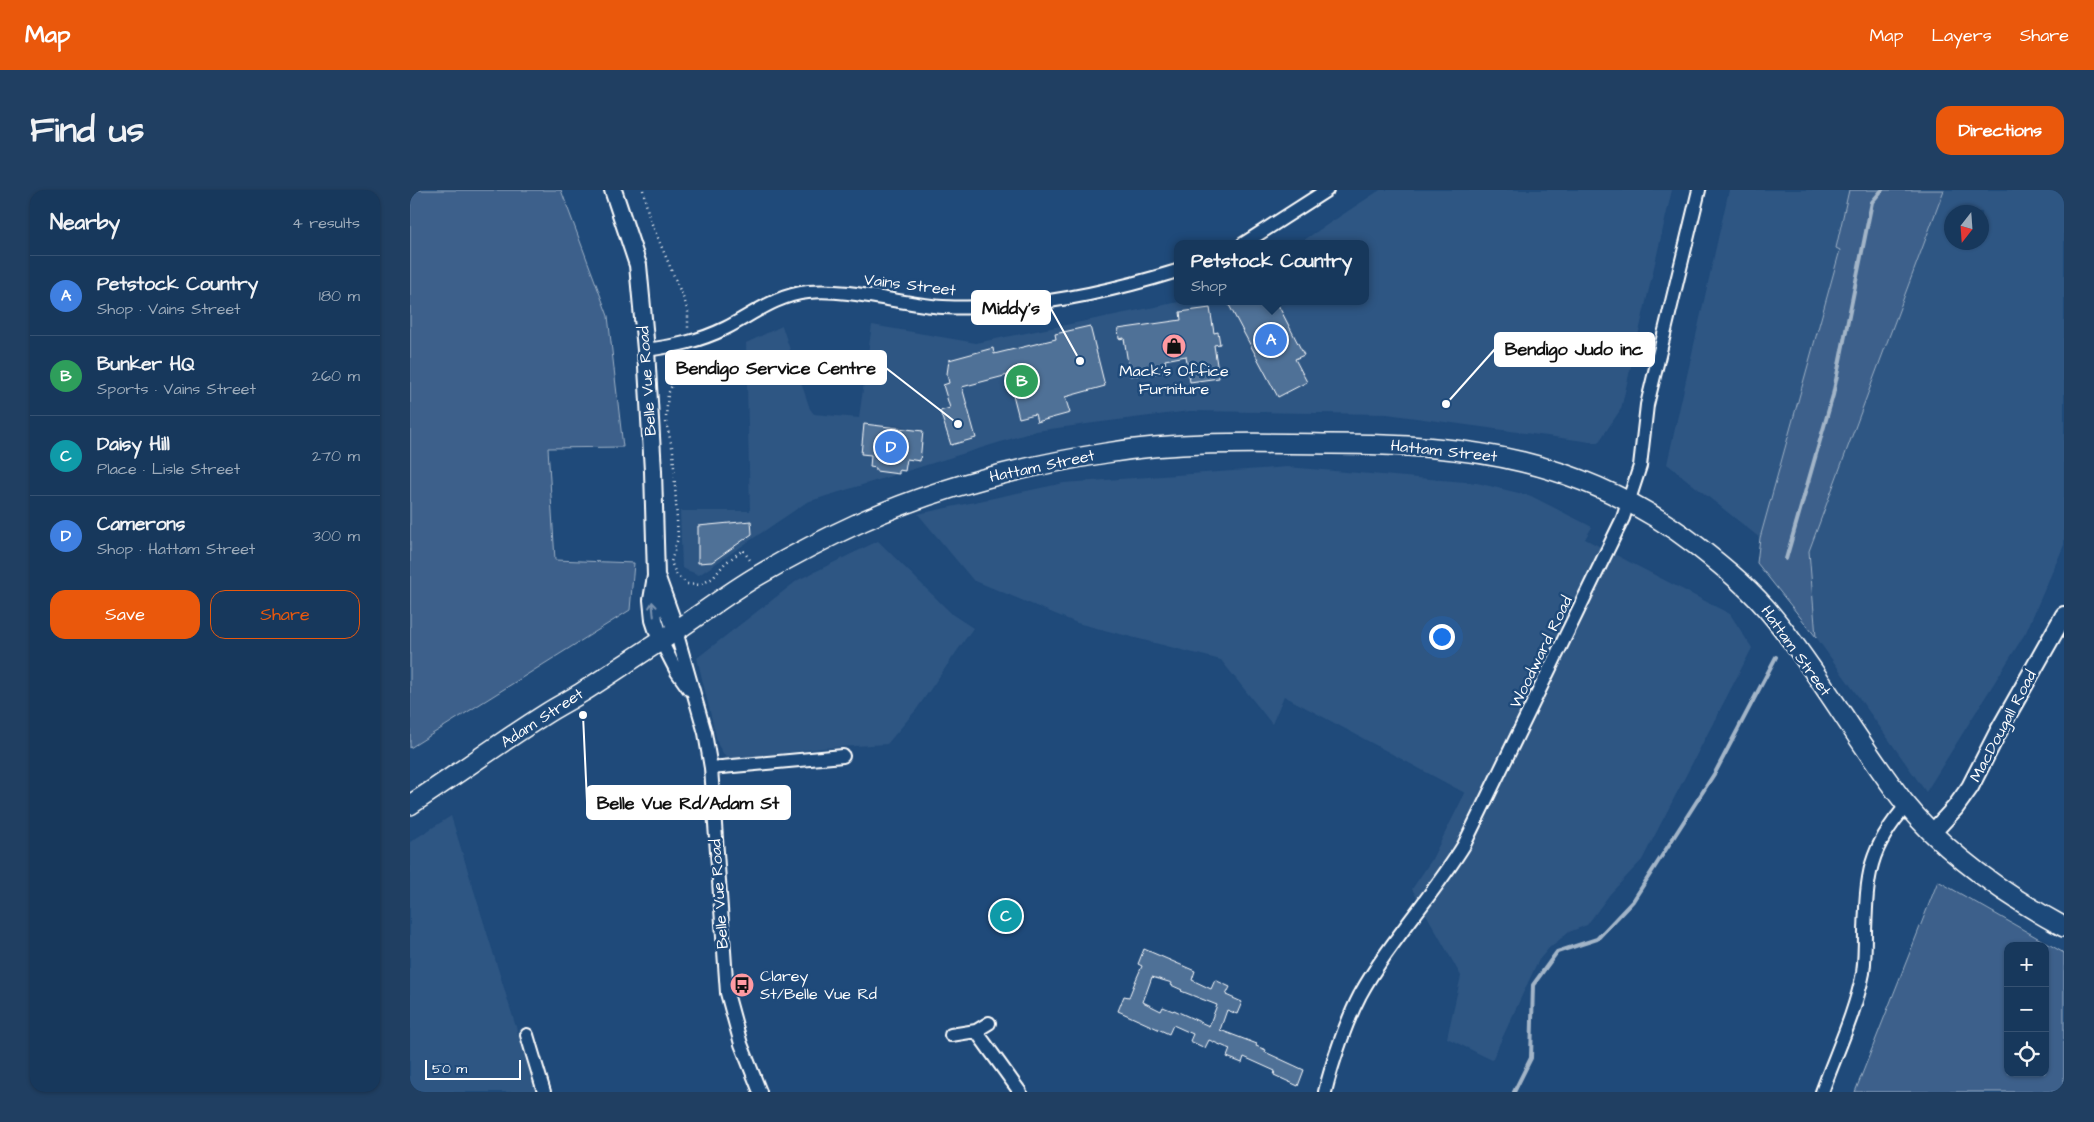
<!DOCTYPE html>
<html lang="en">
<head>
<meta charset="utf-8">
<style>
  :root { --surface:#17385c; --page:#203f62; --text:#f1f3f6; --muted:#9eacbb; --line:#365272; --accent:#ea580c }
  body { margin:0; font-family:"Architects Daughter",sans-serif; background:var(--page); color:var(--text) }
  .controls { position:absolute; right:15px; bottom:15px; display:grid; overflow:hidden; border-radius:10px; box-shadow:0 1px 4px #0004 }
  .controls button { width:45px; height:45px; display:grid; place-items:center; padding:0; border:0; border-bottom:1px solid var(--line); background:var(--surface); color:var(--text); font:25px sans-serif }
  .compass { position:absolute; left:1534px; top:15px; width:45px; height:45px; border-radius:50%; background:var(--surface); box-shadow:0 1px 4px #0004; rotate:197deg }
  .scale { position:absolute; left:15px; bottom:12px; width:96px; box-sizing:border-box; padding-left:5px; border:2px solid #fff; border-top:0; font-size:14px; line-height:18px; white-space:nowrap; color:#fff; -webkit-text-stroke:4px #1f4a7a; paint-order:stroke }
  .you { position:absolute; left:1031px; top:446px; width:18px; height:18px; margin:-12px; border:4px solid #fff; border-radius:50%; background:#1a73e8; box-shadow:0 0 0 8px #1a73e833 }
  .badge { display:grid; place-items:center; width:32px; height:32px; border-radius:50%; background:var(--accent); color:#fff; font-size:16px; font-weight:700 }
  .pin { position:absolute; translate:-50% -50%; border:2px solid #fff; box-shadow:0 1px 5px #0006 }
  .popup { position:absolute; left:764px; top:50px; width:195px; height:65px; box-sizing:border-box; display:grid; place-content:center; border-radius:10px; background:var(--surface); filter:drop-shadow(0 1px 4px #0005); font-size:16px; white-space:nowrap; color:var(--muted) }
  .popup b { font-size:19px; color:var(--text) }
  .popup::after { content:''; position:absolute; left:50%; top:100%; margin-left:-10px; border:10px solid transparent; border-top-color:var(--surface) }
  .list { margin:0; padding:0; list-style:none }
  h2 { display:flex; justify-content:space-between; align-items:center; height:65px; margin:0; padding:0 20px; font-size:21px }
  h2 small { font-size:16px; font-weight:400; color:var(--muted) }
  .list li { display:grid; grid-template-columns:32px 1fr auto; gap:15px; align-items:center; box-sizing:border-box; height:80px; padding:0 20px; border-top:1px solid var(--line) }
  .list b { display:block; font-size:19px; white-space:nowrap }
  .list p { margin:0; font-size:16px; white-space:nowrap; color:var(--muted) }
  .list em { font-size:16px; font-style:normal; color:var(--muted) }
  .actions { display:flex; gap:10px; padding:15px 20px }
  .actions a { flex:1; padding:11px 0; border:1px solid var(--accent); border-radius:15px; text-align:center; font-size:18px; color:var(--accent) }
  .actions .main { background:var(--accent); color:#fff }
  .icon { flex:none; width:28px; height:28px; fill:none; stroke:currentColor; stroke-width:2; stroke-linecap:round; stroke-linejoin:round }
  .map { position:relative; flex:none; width:1654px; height:902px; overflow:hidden; border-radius:15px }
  header { display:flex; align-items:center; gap:30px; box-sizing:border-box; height:70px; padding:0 25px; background:var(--accent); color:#fff }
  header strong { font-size:24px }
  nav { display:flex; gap:28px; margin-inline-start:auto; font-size:18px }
  .intro { display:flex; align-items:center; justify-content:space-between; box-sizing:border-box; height:120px; padding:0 30px }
  h1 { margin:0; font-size:35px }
  .button { padding:12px 22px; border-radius:15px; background:var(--accent); color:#fff; font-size:18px; font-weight:700 }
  main { display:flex; gap:30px; padding:0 30px }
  aside { flex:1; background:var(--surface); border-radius:15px; box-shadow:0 1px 4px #0004 }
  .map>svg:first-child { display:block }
</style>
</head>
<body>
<header>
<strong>Map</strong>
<nav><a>Map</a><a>Layers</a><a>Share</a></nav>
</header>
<div class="intro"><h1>Find us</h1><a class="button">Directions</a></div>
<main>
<aside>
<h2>Nearby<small>4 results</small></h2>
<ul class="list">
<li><span class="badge" style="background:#3f7fe0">A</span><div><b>Petstock Country</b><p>Shop · Vains Street</p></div><em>180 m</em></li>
<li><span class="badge" style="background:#2e9e5b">B</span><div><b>Bunker HQ</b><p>Sports · Vains Street</p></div><em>260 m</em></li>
<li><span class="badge" style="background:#0f9aa8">C</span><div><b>Daisy Hill</b><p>Place · Lisle Street</p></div><em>270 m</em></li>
<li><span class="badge" style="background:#3f7fe0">D</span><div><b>Camerons</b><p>Shop · Hattam Street</p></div><em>300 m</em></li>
</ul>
<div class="actions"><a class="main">Save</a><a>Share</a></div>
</aside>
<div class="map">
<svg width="1654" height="902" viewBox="0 0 1654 902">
  <rect width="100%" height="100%" fill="#1f4a7a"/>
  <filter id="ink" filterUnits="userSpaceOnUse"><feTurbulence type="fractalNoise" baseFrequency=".02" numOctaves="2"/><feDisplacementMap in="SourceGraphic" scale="10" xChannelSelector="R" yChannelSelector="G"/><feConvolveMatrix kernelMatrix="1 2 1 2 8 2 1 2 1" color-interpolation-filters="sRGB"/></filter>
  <g filter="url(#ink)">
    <!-- built -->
    <path fill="#2e5683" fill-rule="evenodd" d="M970,0H1262L1211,219L1188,253L977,224L780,221L684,233L626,241L397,312L289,385L272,378L270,321H340L336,153L372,136L400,219L404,224L449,228L462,135L566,153L774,111H955V54H888Z
      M1319,0H1439L1426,58L1430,59L1350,348L1257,274Z
      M1534,0H1654V355L1616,442L1516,602L1406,447L1399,361ZM1542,22H1572V52H1542Z
      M877,277L1067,293L1121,306L1182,337L1175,349L1320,424L1342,458L1232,670L1200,704L1177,735L1159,742L1139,758L1128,771L1082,870L1037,848L1051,786L1002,699L1021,671L1055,603L874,506L862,534L811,470L667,433L563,390L508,324L654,293Z
      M468,351L543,425L563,438L506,520L477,554L413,558L328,569H321L315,566L308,555L287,468L388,390Z
      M41,626L126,902H0V652Z"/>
    <!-- green -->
    <path fill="#3c618b" stroke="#9eb0c5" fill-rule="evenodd" d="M0,0H151L198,126L213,257L138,258L145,370L224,373L220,420L0,558Z
      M1439,0H1534L1399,361L1406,447L1347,373L1350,348L1430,60L1426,58Z
      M1528,691L1654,763V902H1445ZM1598,756H1635V883H1598Z"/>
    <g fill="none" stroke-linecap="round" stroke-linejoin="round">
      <!-- stream -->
      <path stroke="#a3b5c8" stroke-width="4" d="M1376,369L1423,205L1462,12L1472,0
        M1104,902L1121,868L1123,795L1147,762L1187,749L1223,711L1306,581L1366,467"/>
    </g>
    <!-- building -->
    <path fill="#507197" stroke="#fff" fill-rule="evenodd" d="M826,111H866L894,165L885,169L897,192L868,207L819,115Z
      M800,118L804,143L808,142L810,154L804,155L809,188L780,192L776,166L755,170L757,182L720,186L714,148L709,149L708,139L771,130L770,122Z
      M680,136L695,196L655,207L660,223L627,232L625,224L609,228L598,185L552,197L566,248L541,255L530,221L540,218L533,195L539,193L537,184L539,170L583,158L584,164L646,149L645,144Z
      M454,234L513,241L510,271L497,269L495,281L489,280V284L466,281V278L460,277L461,265L451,264Z
      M341,331L342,344L302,372L288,373V336Z
      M734,759L785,781L782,790L801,799L805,790L820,797L816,805L832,812L827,824L817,820L810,840L847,854L846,856L856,860L855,862L894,880L888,896L864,885L865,881L834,867L832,873L817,867L820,859L799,850L795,858L780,851L783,844L763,835L759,844L708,821L714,806L719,807L725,792L732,776L728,774ZM742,787L762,793L761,795L772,800L771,801L807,815L799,836L764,820L763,821L753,817L751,821L733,812Z"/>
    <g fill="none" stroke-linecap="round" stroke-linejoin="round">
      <defs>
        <path id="minor" d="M833,54L917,0
          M236,160C265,156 290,151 316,138C343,124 367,105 398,102C440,98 490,114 533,117C612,121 693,104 767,81
          M266,441L295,543L301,578L317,803L331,854L350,902
          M251,451L267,482L279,499
          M301,578L433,566
          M566,841L610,902
          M117,845L134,902
          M541,845L566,841L579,833
          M915,902C922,873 936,832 950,805C979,752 1022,707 1054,655L1213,328L1230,276L1237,215L1289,0
          M1412,902C1426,863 1445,824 1453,783C1455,769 1455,755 1455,741C1457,685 1458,659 1497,615"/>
        <path id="tertiary" d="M203,0L228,75L236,160L243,281L246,386L242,410L244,430L251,451
          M247,388L266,441
          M1523,642L1545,618L1560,597L1588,542L1654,425"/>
        <path id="secondary" d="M0,615C46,585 91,552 137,523C148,516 160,510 171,503C198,486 225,467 252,450C285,429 316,404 349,385C383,365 418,347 453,331C529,297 614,276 696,263C770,251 845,253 920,254C1059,254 1173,268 1287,356C1315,378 1343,401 1365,429C1412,487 1448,553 1494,612C1536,664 1595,705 1654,737"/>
      </defs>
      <!-- minor casing -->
      <use href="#minor" stroke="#fff" stroke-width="16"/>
      <!-- tertiary casing -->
      <use href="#tertiary" stroke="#fff" stroke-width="20"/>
      <!-- secondary casing -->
      <use href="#secondary" stroke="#fff" stroke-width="22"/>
      <!-- path -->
      <path stroke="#fff" stroke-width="2.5" stroke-dasharray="1 4" stroke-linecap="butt" d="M233,0L239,27L275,112L278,122V139
        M256,227L258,204L276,164
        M256,232L263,261L268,348L261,372L266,384L277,394L290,395L303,388L315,373L333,360L342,373"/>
      <!-- minor -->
      <use href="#minor" stroke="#1f4a7a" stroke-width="12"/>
      <!-- tertiary -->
      <use href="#tertiary" stroke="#1f4a7a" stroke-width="16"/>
      <!-- secondary -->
      <use href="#secondary" stroke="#1f4a7a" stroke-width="19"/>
    </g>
    <!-- one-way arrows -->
    <defs><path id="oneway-shaft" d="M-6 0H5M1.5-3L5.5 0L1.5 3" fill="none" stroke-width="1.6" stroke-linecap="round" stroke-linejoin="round" transform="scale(1.25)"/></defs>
    <use stroke="#7992af" href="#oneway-shaft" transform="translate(243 419) rotate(-96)"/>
  </g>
  <!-- icons -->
  <defs>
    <symbol id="shop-disc" viewBox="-11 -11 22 22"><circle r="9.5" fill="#ff9aa2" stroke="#1f4a7a"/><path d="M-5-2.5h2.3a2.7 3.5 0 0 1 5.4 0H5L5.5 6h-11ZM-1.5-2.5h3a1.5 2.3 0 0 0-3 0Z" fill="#111"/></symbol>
    <symbol id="bus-disc" viewBox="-11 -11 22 22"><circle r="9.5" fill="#ff9aa2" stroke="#1f4a7a"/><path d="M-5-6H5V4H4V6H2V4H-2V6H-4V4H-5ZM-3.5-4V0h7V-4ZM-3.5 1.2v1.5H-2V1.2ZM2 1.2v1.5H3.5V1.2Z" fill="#111"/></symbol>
  </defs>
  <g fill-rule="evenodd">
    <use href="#shop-disc" x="750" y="142" width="28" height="28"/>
    <use href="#bus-disc" x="318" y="781" width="28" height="28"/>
  </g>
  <g text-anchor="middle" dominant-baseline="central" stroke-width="5" stroke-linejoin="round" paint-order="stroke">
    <!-- street labels -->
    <g font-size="16" fill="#fff" stroke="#1f4a7a">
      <text transform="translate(500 95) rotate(7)">Vains Street</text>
      <text transform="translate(237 191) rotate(-94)">Belle Vue Road</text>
      <text transform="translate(1034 261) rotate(6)">Hattam Street</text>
      <text transform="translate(632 276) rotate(-12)">Hattam Street</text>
      <text transform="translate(1386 461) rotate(54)">Hattam Street</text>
      <text transform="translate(1131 462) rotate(-64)">Woodward Road</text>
      <text transform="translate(132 528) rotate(-33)">Adam Street</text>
      <text transform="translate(1593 536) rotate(-62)">MacDougall Road</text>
      <text transform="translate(309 704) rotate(-94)">Belle Vue Road</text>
    </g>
    <!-- poi labels -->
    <g font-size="16" fill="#fff" stroke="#1f4a7a">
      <text x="764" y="181">Mack's Office<tspan x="764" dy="18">Furniture</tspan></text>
      <text x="350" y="786" text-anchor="start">Clarey<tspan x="350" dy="18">St/Belle Vue Rd</tspan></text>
    </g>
  </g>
  <!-- callouts -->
  <path fill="none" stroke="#fff" stroke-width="2" d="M670 171L640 117M1036 214L1085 159M548 234L476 178M173 525L177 612"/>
  <g fill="#fff" stroke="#1f4a7a" stroke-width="2">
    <circle cx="670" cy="171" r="5"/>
    <circle cx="1036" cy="214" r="5"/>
    <circle cx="548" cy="234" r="5"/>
    <circle cx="173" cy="525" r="5"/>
  </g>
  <g fill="#fff" stroke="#fff" stroke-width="2">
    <rect x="562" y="101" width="78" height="33" rx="5"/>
    <rect x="1085" y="143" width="159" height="33" rx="5"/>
    <rect x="256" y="161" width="220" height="33" rx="5"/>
    <rect x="177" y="596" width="203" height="33" rx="5"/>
  </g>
  <g font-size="18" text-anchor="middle" font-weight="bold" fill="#111">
    <text x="601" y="124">Middy's</text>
    <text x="1164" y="165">Bendigo Judo inc</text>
    <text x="366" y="184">Bendigo Service Centre</text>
    <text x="278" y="619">Belle Vue Rd/Adam St</text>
  </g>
</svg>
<div class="controls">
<button>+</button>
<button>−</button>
<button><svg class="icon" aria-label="locate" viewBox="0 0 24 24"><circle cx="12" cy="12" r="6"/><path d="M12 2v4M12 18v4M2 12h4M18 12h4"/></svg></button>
</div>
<svg class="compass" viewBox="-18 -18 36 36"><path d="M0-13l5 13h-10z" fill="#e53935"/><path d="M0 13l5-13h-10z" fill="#9eacbb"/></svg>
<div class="scale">50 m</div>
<div class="you"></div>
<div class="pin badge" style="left:861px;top:150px;background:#3f7fe0">A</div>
<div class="popup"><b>Petstock Country</b>Shop</div>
<div class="pin badge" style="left:612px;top:191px;background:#2e9e5b">B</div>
<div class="pin badge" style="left:596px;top:726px;background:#0f9aa8">C</div>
<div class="pin badge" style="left:481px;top:257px;background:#3f7fe0">D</div>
</div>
</main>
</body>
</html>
